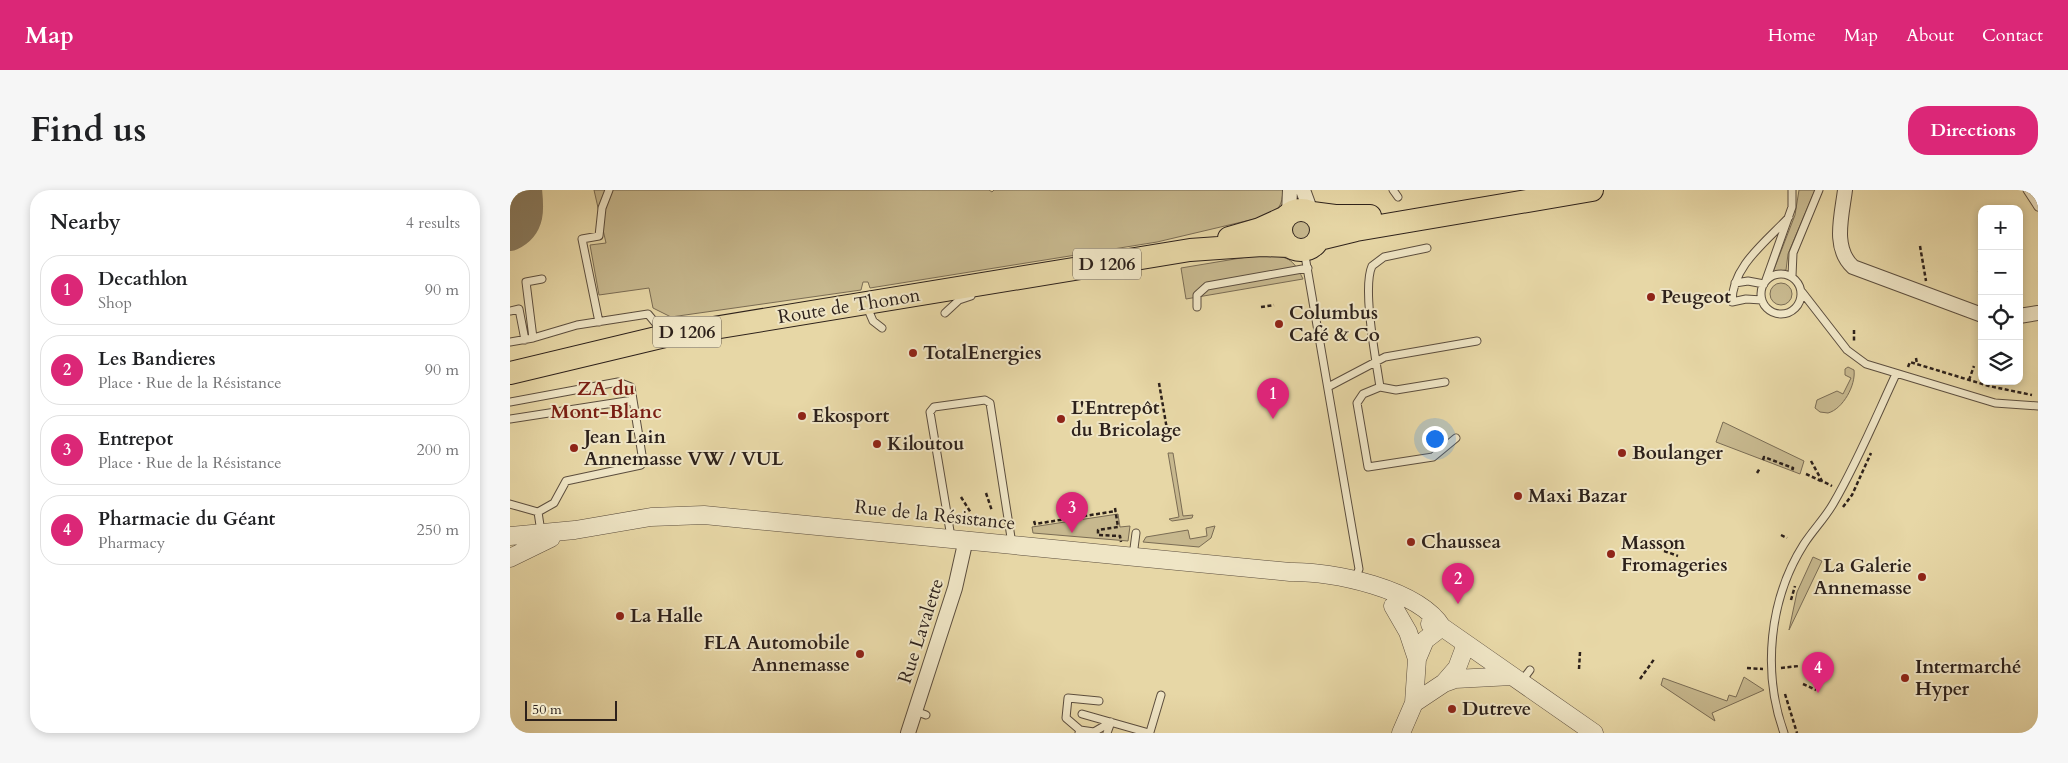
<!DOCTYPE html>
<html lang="en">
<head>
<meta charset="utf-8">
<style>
  :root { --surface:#fff; --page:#f6f6f6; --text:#202124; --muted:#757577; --line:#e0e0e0; --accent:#db2777 }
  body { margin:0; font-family:Cardo,serif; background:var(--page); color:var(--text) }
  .controls { position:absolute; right:15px; top:15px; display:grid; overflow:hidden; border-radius:10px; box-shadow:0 2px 8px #0003 }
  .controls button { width:45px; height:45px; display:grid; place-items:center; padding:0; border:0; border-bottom:1px solid var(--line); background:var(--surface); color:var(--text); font:25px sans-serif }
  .scale { position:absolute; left:15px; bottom:12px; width:92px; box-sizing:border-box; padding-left:5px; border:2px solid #2d211b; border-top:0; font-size:14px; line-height:18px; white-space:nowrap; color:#2d211b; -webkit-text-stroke:4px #efe5c5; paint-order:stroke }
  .you { position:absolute; left:924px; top:248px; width:18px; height:18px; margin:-12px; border:4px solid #fff; border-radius:50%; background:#1a73e8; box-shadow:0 0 0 8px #1a73e833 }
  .badge { display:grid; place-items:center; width:32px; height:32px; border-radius:50%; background:var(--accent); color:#fff; font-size:16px; font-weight:700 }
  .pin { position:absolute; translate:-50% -41px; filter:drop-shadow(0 1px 2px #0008) }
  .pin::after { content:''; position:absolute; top:26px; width:18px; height:15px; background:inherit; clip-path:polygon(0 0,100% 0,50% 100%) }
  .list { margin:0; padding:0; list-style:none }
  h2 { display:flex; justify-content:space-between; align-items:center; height:65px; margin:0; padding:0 20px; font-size:21px }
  h2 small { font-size:16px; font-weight:400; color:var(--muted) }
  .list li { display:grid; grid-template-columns:32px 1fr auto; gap:15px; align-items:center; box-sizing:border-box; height:70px; margin:0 10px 10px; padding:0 10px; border:1px solid var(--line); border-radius:20px }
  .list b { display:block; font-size:19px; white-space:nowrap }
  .list p { margin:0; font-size:16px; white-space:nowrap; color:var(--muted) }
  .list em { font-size:16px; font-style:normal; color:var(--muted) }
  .icon { flex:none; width:28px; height:28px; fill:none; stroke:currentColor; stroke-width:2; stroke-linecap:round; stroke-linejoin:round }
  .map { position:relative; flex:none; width:1528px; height:543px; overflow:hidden; border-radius:20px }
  header { display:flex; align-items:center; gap:30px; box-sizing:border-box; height:70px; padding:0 25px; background:var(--accent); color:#fff }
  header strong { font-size:24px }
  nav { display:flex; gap:28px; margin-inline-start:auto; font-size:18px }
  .intro { display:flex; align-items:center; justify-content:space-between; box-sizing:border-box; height:120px; padding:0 30px }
  h1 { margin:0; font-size:35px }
  .button { padding:12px 22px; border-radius:20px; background:var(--accent); color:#fff; font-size:18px; font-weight:700 }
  main { display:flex; gap:30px; padding:0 30px }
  aside { flex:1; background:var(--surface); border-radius:20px; box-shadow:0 2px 8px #0003 }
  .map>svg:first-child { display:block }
</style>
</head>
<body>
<header>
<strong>Map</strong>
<nav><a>Home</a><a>Map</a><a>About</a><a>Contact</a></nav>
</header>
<div class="intro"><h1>Find us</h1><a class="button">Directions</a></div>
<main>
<aside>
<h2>Nearby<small>4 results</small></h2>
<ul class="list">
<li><span class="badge">1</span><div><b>Decathlon</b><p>Shop</p></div><em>90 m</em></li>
<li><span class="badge">2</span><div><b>Les Bandieres</b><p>Place · Rue de la Résistance</p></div><em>90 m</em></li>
<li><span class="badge">3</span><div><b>Entrepot</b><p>Place · Rue de la Résistance</p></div><em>200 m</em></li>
<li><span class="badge">4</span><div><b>Pharmacie du Géant</b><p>Pharmacy</p></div><em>250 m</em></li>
</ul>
</aside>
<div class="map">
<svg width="1528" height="543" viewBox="0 0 1528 543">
  <rect width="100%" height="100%" fill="#e7d7a6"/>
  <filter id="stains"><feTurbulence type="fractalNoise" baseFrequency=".004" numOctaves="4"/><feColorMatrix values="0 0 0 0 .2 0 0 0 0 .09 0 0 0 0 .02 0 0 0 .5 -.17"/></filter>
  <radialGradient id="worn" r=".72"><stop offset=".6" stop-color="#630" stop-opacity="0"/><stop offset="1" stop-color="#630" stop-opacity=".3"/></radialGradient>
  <!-- green -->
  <path fill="#c7b88e" stroke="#7a6c54" d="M84,0H479L482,2L484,0H773C772,15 770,19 757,26L647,52L360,98L358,92H353L351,100L161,127L143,118L139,98L89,105L80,55L96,53Z
    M1289,0H1305L1278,64L1276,80L1263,82L1285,25Z
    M779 40a11 11 0 1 1 22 0a11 11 0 1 1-22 0Z
    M749,65C775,67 781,64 793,89L676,109L671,78Z
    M1260 104a11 11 0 1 1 22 0a11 11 0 1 1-22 0Z
    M1338,177L1344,180C1346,195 1333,219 1318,223L1310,222L1305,218L1307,210L1327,201L1333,204L1341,188L1335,185V179Z
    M1213,232L1294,271L1290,284L1206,252Z
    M658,263H663L673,326L683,325L682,328L662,331L659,329L669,327Z
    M608,324L610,337L620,336L618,351L523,343L522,337Z
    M705,336L701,348L689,357L633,352L636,347L678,340L680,349L697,346L696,338Z
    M1303,367L1312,371L1279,440L1287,402Z
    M1234,487L1254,500L1202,523L1205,531L1151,495L1153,488L1217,511L1219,505L1226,507Z"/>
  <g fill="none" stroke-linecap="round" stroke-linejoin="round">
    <!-- taxiway -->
    <path stroke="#8a7c60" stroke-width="34" d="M0,44C19,35 17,18 15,0"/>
    <defs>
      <path id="service" d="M883,0L888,7
        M1517,0L1528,17
        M917,58L874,67L862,76C852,98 866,170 870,197L886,200L935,192
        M794,60L849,379L845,389
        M1251 104a20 20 0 1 1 40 0a20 20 0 1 1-40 0Z
        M1282,86L1283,63L1309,0
        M1256,90L1282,17V0
        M1225,93L1238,91L1254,94
        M1292,102L1337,160L1356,174L1485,213L1528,216
        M1252,110L1236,109L1222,112C1222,76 1256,52 1279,27
        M357,117L363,131L372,138
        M687,117V105L697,96L798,78
        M0,121L9,119L15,150
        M435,123L449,110L461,106
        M89,132L72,49L89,46L92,18L99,0
        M23,148L16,92L32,89
        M0,152L23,148L67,135L138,124L153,142
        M818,197L875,167L967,151
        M870,197L853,204L847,213L858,277L923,267L946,248
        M0,212L108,192L121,197L123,210
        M0,229L123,210L133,271L131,275L56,291L44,313L28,322
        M0,314L28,322
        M28,322L31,342
        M441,347L420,222L424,217L475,210L480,213L502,354
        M623,366L626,343
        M1011,492L1020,480
        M405,521L416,525
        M572,524L639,543
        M570,540L556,528L558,508L589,511
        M640,542L651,505
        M569,543L570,540L584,542L601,532L597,543
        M1274,543C1252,482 1259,409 1294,354C1303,340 1315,328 1323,314C1347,273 1366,227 1386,184"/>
      <path id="minor" d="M793,0L801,22
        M1335,0C1332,25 1322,58 1343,77L1472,125
        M779,23L780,0
        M1509,126L1528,123
        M398,543L445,398L456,349"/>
      <path id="tertiary" d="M0,346L65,340L141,327L194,325L780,382C823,381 908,399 932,437
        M0,368L41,348
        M883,416L898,442L907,469L904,513L891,543
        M920,434L932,437L1084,543
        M907,469L915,450L932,437
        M934,493L947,478L956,454
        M904,513L934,493L945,489L1002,486"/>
      <path id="primary" d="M771 40a20 20 0 1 1 40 0a20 20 0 1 1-40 0Z
        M802,23L825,26H860
        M719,48L750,39L774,28
        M809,49L846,40L1082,0
        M0,183L155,146L680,60L752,55L779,56"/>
    </defs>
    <!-- service casing -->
    <use href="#service" stroke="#5c4e3e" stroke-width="9"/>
    <!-- minor casing -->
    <use href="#minor" stroke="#5c4e3e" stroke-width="16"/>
    <!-- tertiary casing -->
    <use href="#tertiary" stroke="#5c4e3e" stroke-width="19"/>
    <!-- primary casing -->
    <use href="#primary" stroke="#2d211b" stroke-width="24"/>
    <!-- path -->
    <path stroke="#2d211b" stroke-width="2.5" stroke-dasharray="4 2.5" stroke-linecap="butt" d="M1410,56L1416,91
      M1469,81L1472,91
      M751,117L764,115
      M1344,140V153
      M1406,168L1407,174
      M1398,177L1400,172L1479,196L1522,205
      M1459,190L1464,176
      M649,193L659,251
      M1253,270L1254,267L1283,278L1282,281
      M1301,271L1312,291L1322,296
      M1247,283L1250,278
      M1296,284L1311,291
      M476,303L482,321
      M451,307L461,323
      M1333,317L1342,305L1361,263
      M605,318L608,337L588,340V345L610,346L611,352
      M524,331L525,334L606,321
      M1271,345L1277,348
      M1154,361L1168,366
      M1281,410L1285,396
      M1237,478L1253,479
      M1271,478L1289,476
      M1069,479L1070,462
      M1130,489L1145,468
      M1293,494L1306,500
      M1275,504L1287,543"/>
    <!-- service -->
    <use href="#service" stroke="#efe5c5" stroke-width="7"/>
    <!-- minor -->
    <use href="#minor" stroke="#efe5c5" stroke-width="14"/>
    <!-- tertiary -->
    <use href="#tertiary" stroke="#efe5c5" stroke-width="18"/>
    <!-- primary -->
    <use href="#primary" stroke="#e7d7a6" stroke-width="22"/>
  </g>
  <!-- markers -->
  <g fill="#8f2418" stroke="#efe5c5" stroke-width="2">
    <circle cx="1141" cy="107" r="5"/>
    <circle cx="769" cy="134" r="5"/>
    <circle cx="403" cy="163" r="5"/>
    <circle cx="292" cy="226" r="5"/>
    <circle cx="551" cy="229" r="5"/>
    <circle cx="367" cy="254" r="5"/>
    <circle cx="64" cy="258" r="5"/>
    <circle cx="1112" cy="263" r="5"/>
    <circle cx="1008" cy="306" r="5"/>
    <circle cx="901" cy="352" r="5"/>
    <circle cx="1101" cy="364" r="5"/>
    <circle cx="1412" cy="387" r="5"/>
    <circle cx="110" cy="426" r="5"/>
    <circle cx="350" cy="464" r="5"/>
    <circle cx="1395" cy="488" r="5"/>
    <circle cx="942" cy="519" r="5"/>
  </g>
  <g text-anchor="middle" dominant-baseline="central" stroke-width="4" stroke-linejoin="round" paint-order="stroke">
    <!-- shield labels -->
    <g fill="#efe5c5" stroke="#675c4e" stroke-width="1">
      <rect x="563" y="58.5" width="68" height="31" rx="4"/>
      <rect x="143" y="126.5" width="68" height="31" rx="4"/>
    </g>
    <g font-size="18" font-weight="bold" fill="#2d211b">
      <text x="597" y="74">D 1206</text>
      <text x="177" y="142">D 1206</text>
    </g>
    <!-- poi labels -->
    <g font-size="19" font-weight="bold" fill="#2d211b" stroke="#efe5c5" text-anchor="start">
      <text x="1151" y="107">Peugeot</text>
      <text x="779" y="123">Columbus<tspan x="779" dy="22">Café &amp; Co</tspan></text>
      <text x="413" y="163">TotalEnergies</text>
      <text x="561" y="218">L'Entrepôt<tspan x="561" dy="22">du Bricolage</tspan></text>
      <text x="302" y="226">Ekosport</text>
      <text x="74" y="247">Jean Lain<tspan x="74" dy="22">Annemasse VW / VUL</tspan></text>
      <text x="377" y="254">Kiloutou</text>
      <text x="1122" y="263">Boulanger</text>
      <text x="1018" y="306">Maxi Bazar</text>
      <text x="911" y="352">Chaussea</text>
      <text x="1111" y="353">Masson<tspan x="1111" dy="22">Fromageries</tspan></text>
      <text x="1402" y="376" text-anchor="end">La Galerie<tspan x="1402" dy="22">Annemasse</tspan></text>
      <text x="120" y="426">La Halle</text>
      <text x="340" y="453" text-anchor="end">FLA Automobile<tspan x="340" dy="22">Annemasse</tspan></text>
      <text x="1405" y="477">Intermarché<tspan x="1405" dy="22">Hyper</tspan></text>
      <text x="952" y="519">Dutreve</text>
    </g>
    <!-- street labels -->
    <g font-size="19" fill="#2d211b" stroke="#efe5c5">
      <text transform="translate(339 116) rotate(-9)">Route de Thonon</text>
      <text transform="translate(425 325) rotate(6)">Rue de la Résistance</text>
      <text transform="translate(411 441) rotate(-72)">Rue Lavalette</text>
    </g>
    <!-- neighbourhood labels -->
    <g font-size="20" font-weight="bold" fill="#7a1f14" stroke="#efe5c5">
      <text x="96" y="198">ZA du<tspan x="96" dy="23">Mont-Blanc</tspan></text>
    </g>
  </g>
  <rect width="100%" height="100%" filter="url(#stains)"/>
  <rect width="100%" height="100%" fill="url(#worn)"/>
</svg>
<div class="controls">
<button>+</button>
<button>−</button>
<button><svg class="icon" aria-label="locate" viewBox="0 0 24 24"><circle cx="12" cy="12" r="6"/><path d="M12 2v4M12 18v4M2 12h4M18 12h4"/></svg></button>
<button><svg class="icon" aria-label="layers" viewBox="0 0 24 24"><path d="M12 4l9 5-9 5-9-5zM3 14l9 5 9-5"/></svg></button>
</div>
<div class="scale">50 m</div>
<div class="you"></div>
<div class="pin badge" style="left:763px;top:229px">1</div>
<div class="pin badge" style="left:948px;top:414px">2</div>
<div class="pin badge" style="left:562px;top:343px">3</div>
<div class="pin badge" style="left:1308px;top:503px">4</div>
</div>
</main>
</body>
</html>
